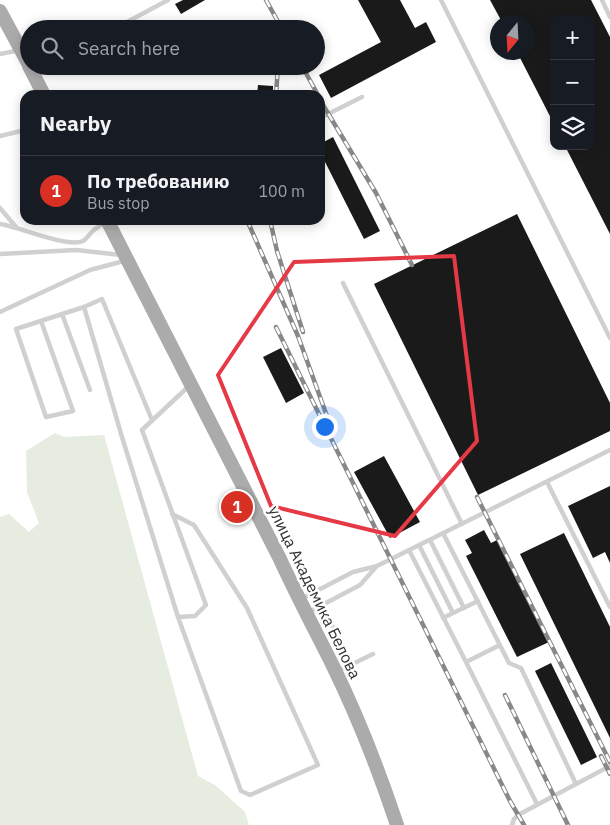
<!DOCTYPE html>
<html lang="en">
<head>
<meta charset="utf-8">
<style>
  :root { --surface:#171b24; --page:#20242c; --text:#f1f3f6; --muted:#9ea1a6; --line:#363941; --accent:#d93025 }
  body { margin:0; font-family:"IBM Plex Sans",sans-serif; background:var(--page); color:var(--text) }
  .controls { position:absolute; right:15px; top:15px; display:grid; overflow:hidden; border-radius:10px; box-shadow:0 2px 12px #0003 }
  .controls button { width:45px; height:45px; display:grid; place-items:center; padding:0; border:0; border-bottom:1px solid var(--line); background:var(--surface); color:var(--text); font:25px sans-serif }
  .compass { position:absolute; left:490px; top:15px; width:45px; height:45px; border-radius:50%; background:var(--surface); box-shadow:0 2px 12px #0003; rotate:198deg }
  .you { position:absolute; left:324px; top:426px; width:18px; height:18px; margin:-12px; border:4px solid #fff; border-radius:50%; background:#1a73e8; box-shadow:0 0 0 8px #1a73e833 }
  .badge { display:grid; place-items:center; width:32px; height:32px; border-radius:50%; background:var(--accent); color:#fff; font-size:16px; font-weight:700 }
  .pin { position:absolute; translate:-50% -50%; border:2px solid #fff; box-shadow:0 1px 5px #0006 }
  .list { margin:0; padding:0; list-style:none }
  h2 { display:flex; justify-content:space-between; align-items:center; height:65px; margin:0; padding:0 20px; font-size:21px }
  h2 small { font-size:16px; font-weight:400; color:var(--muted) }
  .list li { display:grid; grid-template-columns:32px 1fr auto; gap:15px; align-items:center; box-sizing:border-box; height:70px; padding:0 20px; border-top:1px solid var(--line) }
  .list b { display:block; font-size:19px; white-space:nowrap }
  .list p { margin:0; font-size:16px; white-space:nowrap; color:var(--muted) }
  .list em { font-size:16px; font-style:normal; color:var(--muted) }
  .icon { flex:none; width:28px; height:28px; fill:none; stroke:currentColor; stroke-width:2; stroke-linecap:round; stroke-linejoin:round }
  .map { position:relative; flex:none; width:610px; height:825px; overflow:hidden }
  .search { position:absolute; background:var(--surface); box-shadow:0 2px 12px #0003; left:20px; top:20px; width:305px; height:55px; display:flex; align-items:center; gap:12px; box-sizing:border-box; padding:0 18px; border-radius:28px; color:var(--muted); font-size:19px }
  .panel { position:absolute; background:var(--surface); box-shadow:0 2px 12px #0003; left:20px; top:90px; width:305px; height:135px; border-radius:15px }
  .map>svg:first-child { display:block }
</style>
</head>
<body>
<div class="map">
<svg width="610" height="825" viewBox="0 0 610 825">
  <rect width="100%" height="100%" fill="#fff"/>
  <!-- green -->
  <path fill="#e6ecdf" d="M55,433L64,437L104,435L198,776L215,785L245,812L249,825H0V517L9,514L29,532L39,523L27,492L26,451Z"/>
  <!-- building -->
  <path fill="#1a1a1a" d="M183,0H205L181,14L175,4Z
    M358,0H400L415,28L426,22L436,42L331,98L319,75L381,42Z
    M490,0H591L610,37V234L565,146H591V19H554V124L517,52H528V22H502Z
    M258,85L273,86V95H257Z
    M333,137L380,231L364,239L320,152V144Z
    M517,214L610,403V431L478,495L374,284Z
    M281,348L304,393L286,403L263,357Z
    M384,456L420,522L390,538L354,472Z
    M610,486V563L605,552L593,558L568,506Z
    M484,530L491,543L497,540L549,642L517,657L466,556L472,553L465,540Z
    M564,533L610,627V738L520,554Z
    M551,663L597,757L581,765L535,671Z"/>
  <g fill="none" stroke-linecap="round" stroke-linejoin="round">
    <!-- lane -->
    <path stroke="#d0d0d0" stroke-width="4.5" d="M441,0L610,338
      M602,0L610,17
      M114,29L168,0
      M0,54L20,50
      M320,118L362,97
      M0,136L25,130
      M0,208L16,227
      M0,224C20,227 67,248 83,241C87,239 90,233 94,230C98,227 102,224 106,221
      M0,254L76,250L121,255
      M343,283L462,524
      M0,312L90,270L124,261
      M62,314L90,390
      M41,321L73,411L46,417L16,329L84,307
      M152,420L102,299L84,307L122,437L178,617L195,616L206,605L142,430L190,385
      M547,482L610,607
      M172,514L194,525L247,608L318,765L250,795L241,791L178,617
      M443,533L509,663L521,668L576,784
      M430,540L464,608
      M419,545L453,613L443,618
      M409,550L466,662L500,645
      M315,592L352,664
      M301,599L353,572L377,566L610,450
      M309,612L360,585L376,567
      M453,613L478,601
      M466,662L537,804
      M338,671L373,654
      M512,825L514,819L518,815L610,766"/>
    <!-- primary -->
    <path stroke="#ababab" stroke-width="14" d="M0,11L29,65
      M29,66L44,95
      M107,220L279,557C296,594 315,630 333,666C358,717 379,771 397,825"/>
    <defs>
      <path id="rail" d="M266,0L282,29
        M302,66L318,95
        M276,95L278,66
        M320,100L376,193L412,265
        M247,220L298,336L328,419
        M270,220L277,251L303,332
        M276,327L510,801L524,825
        M477,497L610,762
        M505,695L568,825
        M601,756L610,774"/>
    </defs>
    <!-- rail casing -->
    <use href="#rail" stroke="#888" stroke-width="4.5"/>
    <!-- rail -->
    <use href="#rail" stroke="#fff" stroke-width="2.5" stroke-dasharray="8" stroke-linecap="butt"/>
  </g>
  <!-- marked area -->
  <path fill="none" stroke="#e63946" stroke-width="4" stroke-linejoin="round" d="M454,256L477,441L395,536L271,506L218,375L294,262Z"/>
  <g text-anchor="middle" dominant-baseline="central" stroke-width="5" stroke-linejoin="round" paint-order="stroke">
    <!-- street labels -->
    <g font-size="16" fill="#333" stroke="#fff">
      <text transform="translate(315 592) rotate(64)">улица Академика Белова</text>
    </g>
  </g>
</svg>
<div class="controls">
<button>+</button>
<button>−</button>
<button><svg class="icon" aria-label="layers" viewBox="0 0 24 24"><path d="M12 4l9 5-9 5-9-5zM3 14l9 5 9-5"/></svg></button>
</div>
<svg class="compass" viewBox="-18 -18 36 36"><path d="M0-13l5 13h-10z" fill="#e53935"/><path d="M0 13l5-13h-10z" fill="#9ea1a6"/></svg>
<div class="you"></div>
<div class="pin badge" style="left:237px;top:507px">1</div>
<div class="search"><svg class="icon" aria-label="search" viewBox="0 0 24 24"><circle cx="10" cy="10" r="6"/><path d="M15 15l6 6"/></svg>Search here</div>
<section class="panel">
<h2>Nearby<small></small></h2>
<ul class="list">
<li><span class="badge">1</span><div><b>По требованию</b><p>Bus stop</p></div><em>100 m</em></li>
</ul>
</section>
</div>
</body>
</html>
